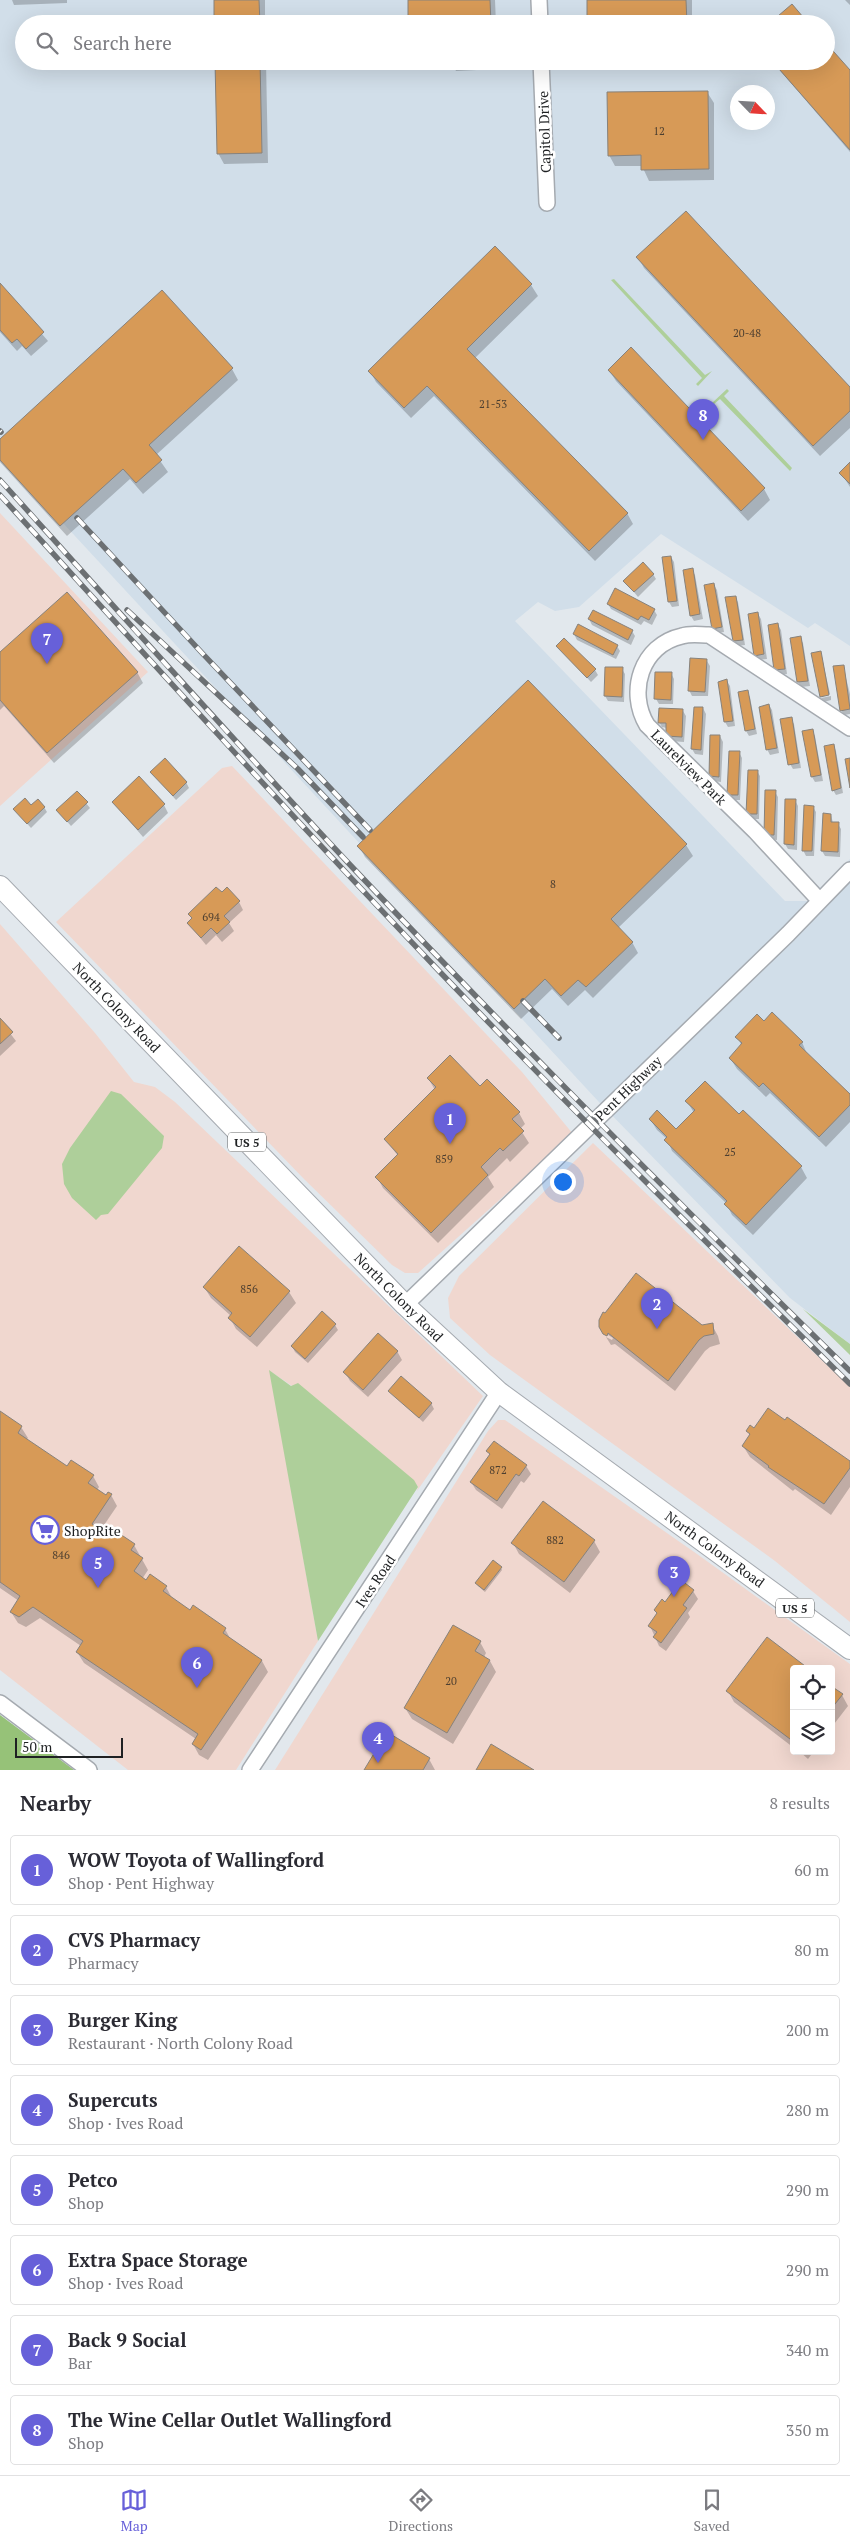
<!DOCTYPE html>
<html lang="en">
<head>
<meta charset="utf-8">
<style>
  :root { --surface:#fff; --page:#f7f7f7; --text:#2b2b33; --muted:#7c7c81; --line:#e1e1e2; --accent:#6760d9 }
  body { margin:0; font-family:"PT Serif",serif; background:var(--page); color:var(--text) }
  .controls { position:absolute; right:15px; bottom:15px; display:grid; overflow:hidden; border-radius:5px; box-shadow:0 5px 20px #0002 }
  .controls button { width:45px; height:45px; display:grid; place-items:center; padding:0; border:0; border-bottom:1px solid var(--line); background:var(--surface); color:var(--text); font:25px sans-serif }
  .compass { position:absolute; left:730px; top:85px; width:45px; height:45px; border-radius:50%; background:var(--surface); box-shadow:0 5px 20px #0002; rotate:115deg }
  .scale { position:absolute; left:15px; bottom:12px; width:108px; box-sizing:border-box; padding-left:5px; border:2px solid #1f2123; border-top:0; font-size:14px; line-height:18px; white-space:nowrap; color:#1f2123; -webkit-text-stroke:4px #fff; paint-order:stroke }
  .you { position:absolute; left:562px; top:1181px; width:18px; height:18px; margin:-12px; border:4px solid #fff; border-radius:50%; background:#1a73e8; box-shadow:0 0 0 8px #1a73e833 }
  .badge { display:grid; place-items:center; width:32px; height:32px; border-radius:50%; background:var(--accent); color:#fff; font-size:16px; font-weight:700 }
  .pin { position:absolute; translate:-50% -41px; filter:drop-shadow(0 1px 2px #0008) }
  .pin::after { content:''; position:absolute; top:26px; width:18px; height:15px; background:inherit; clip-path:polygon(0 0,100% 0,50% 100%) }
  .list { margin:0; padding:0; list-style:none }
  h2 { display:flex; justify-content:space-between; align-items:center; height:65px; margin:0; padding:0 20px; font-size:21px }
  h2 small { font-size:16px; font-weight:400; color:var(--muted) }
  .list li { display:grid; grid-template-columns:32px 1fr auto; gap:15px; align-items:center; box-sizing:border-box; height:70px; margin:0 10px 10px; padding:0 10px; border:1px solid var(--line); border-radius:5px }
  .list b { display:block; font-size:19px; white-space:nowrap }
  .list p { margin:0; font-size:16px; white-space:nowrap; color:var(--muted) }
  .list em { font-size:16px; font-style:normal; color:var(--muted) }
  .icon { flex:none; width:28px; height:28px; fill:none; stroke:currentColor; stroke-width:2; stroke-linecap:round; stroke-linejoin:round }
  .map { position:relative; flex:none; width:850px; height:1770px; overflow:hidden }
  .search { position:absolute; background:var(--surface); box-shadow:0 5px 20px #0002; left:15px; right:15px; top:15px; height:55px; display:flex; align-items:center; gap:12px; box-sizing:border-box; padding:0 18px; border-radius:28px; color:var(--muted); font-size:19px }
  .sheet { height:705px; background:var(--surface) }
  nav { display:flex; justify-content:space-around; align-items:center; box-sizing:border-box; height:70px; border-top:1px solid var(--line); background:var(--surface); font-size:14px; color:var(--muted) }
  nav a { display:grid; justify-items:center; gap:2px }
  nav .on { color:var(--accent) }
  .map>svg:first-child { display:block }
</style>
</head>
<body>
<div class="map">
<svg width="850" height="1770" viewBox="0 0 850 1770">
  <rect width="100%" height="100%" fill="#e2e8ed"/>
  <!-- commercial -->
  <path fill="#f0d7cf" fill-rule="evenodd" d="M0,513L148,672L0,806Z
    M232,766L522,1072L573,1134L418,1273H405L392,1265L304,1179L56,922L222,768Z
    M0,924L95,1033L134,1082L155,1087L175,1102L483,1396L417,1491L418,1487L413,1480L298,1384L292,1386L270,1371L318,1641L236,1770H128L0,1670Z
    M593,1143L850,1387V1622L775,1561L490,1355L450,1318L448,1298L459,1276Z
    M498,1420H505L697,1554L850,1664V1770H275L488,1431ZM794,1669H831V1751H794Z"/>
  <!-- built -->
  <path fill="#d1dee9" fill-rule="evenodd" d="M0,0H850V646L815,623L808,628L661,534L579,607L555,611L538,602L515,621L785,901H807L850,859V1344L790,1298L598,1101L0,455ZM24,24H826V61H24ZM738,92H768V122H738Z"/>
  <!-- green -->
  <path fill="#aecf9a" d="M614,279L705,375L712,371L698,386L696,384L702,378L611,280Z
    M727,389L729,391L724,396L792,468L790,471L720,399L714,404L712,403Z
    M111,1091L121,1094L164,1136L162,1148L108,1214L101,1215L96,1220L72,1198L64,1184L62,1164L70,1148Z
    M803,1309L850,1344V1355Z
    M269,1370L291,1386L298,1383L414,1480L418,1487L318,1641Z"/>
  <!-- forest -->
  <path fill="#96c278" d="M0,1715L74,1770H0Z"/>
  <!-- shadow -->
  <path fill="#0003" d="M12,0H67V3L14,5Z
    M215,0H265V24H216Z
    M409,0H495L496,24H413L410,18Z
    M588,0H692V24H589Z
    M845,0H850V5Z
    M216,61H266L268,163L224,164L218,153Z
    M451,61H497L498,69L456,71Z
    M772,61H826L850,72V152Z
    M707,92L714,103V180L649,181L642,166H615L609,155Z
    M495,248L531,285L538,296L475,358L627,513L633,524L595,561L434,396L411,418L376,382L370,371Z
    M638,257L850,389V428L820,456L644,268Z
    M0,285L48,341L31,356L22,346L17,351L0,332Z
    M232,369L238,380L156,455L168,472L143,494L130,479L67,536L0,462V440Z
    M609,370L764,489L770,500L748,521L616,381Z
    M850,464V487L841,473Z
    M671,557L674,562L679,606L672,607L669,602Z
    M692,570L695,575L703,619L694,621L691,616Z
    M653,574L656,579L638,597L625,581Z
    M714,585L717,590L724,632L716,633L713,628Z
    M735,597L738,602L745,645L737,646L734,641Z
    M608,604L654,610L657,615L652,625L644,621L641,625L611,609Z
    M758,614L761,619L767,659L758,660L755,655Z
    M589,619L632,631L635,636L631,645L592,625Z
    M778,625L781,630L787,674L779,675L776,670L769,626Z
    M574,634L617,646L620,651L616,659L577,640Z
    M800,638L803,643L810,686L801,687L798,682L792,639Z
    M557,646L595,670L598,675L591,682Z
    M0,653L137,672L143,683L54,763L4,706L0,710Z
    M821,653L830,694L821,695Z
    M707,661L710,666L708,696H692L689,690Z
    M843,666L850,694V714L844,715L841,710Z
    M622,669L625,674L624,702L608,701L605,696Z
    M671,673L674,679L673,704H659L656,699Z
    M726,680L730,686L735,726L728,727L725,722L720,681Z
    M528,682L686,845L693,856L618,928L632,942L638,953L593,998L585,990L568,1006L552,989L521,1019L365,857L359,846Z
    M747,692L750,697L757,734L749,736L746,731L740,693Z
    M831,696V700L824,702L821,698Z
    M769,705L772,710L779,753L770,755L767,749Z
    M695,708H703L706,714L703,755L695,754L692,749Z
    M683,711L686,716L684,742L670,741L667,728L662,727L659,722Z
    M791,719L794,724L801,768L793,769L790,764Z
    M812,730L815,736L823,781L815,782L812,777L804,732Z
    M720,736L723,742L721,782L713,781L710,776Z
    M834,746L836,751L843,793L836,795L833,790Z
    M739,752L742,758L740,800H732L729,794Z
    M757,771L760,776L759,819H751L748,814Z
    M151,772L186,782L189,788L176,800Z
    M77,792L90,808L71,826L58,811Z
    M775,792L778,797L777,840L768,839Z
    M786,800H795L798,806L797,850L788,849L785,844Z
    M113,802L164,805L168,813L143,837Z
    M31,807H44L47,812L31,828L14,809Z
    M813,807L816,812L814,856H806L803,850Z
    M831,815L833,823L838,824L841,829L840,857L825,856L822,851Z
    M222,894L239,902L243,910L229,923L234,931L222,942L216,935L206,945L189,924L193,920L189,914Z
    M0,1020L16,1041L0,1056Z
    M737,1037L802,1042L807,1054L850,1095V1122L826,1147L770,1093L766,1097L737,1069L730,1058L742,1046Z
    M428,1078L519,1113L525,1124L520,1129L529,1143L510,1162L507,1158L488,1177L494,1187L438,1243L383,1188L377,1177L398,1156L385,1139L435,1090Z
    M687,1101L739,1116L801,1167L807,1178L753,1235L732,1215L726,1203L672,1151L667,1139L657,1130L650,1119L676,1131L694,1113Z
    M239,1248L289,1292L296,1303L257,1347L236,1329L230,1318L231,1316L211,1298L204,1287Z
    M335,1325L338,1330L308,1363L295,1352L292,1346Z
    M712,1325L718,1336L720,1344L710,1347L705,1351L675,1391L615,1344L611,1345L606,1337L612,1340L613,1338L605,1333L600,1326Z
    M397,1351L402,1360L368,1397L350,1381L345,1372Z
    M390,1391L431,1403L434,1409L423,1422Z
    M0,1413L21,1427L28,1438L26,1440L67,1468L93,1476L99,1487L97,1490L107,1497L111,1495L117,1506L100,1531L134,1545L148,1570L142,1579L166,1587L172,1598L190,1612L225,1629L231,1640L262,1661L268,1672L208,1760L199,1755L193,1744L196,1739L84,1663L77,1652L81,1646L40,1618L26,1627L18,1623L11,1612L19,1601L0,1588Z
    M755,1430L850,1463V1487L831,1515L795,1489L793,1491L750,1457L743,1446L750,1436L748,1431Z
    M488,1451L526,1466L531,1474L524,1483L521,1481L502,1509L476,1490L471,1482L490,1455Z
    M594,1541L600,1552L570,1593L519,1554L513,1543Z
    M501,1568L502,1570L485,1592L478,1586L477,1584Z
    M693,1591L698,1599L688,1613L690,1617L666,1651L659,1646L650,1626L658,1615L655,1610Z
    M768,1639L794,1669V1748L734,1702L728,1691Z
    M480,1642L486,1653L484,1657L490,1661L496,1672L453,1744L412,1719L405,1708Z
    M831,1687L842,1695L848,1706L831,1728Z
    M799,1751H814L808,1759Z
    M429,1759L435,1770H366Z"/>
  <!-- building -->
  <path fill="#d79a57" stroke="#87827c" d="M214,0H259L260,24H214Z
    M408,0H490L491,24H447V17L408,18Z
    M587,0H686L687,24H587Z
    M792,4L809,24H784L778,16Z
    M826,43L850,70V150L772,61H826Z
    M215,61H260L262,153L217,154Z
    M708,91L709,169L641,170V155L608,156L607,92Z
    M686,211L850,387V411L813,446L636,257Z
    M495,246L532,284L467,349L628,513L589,551L427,386L404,408L368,371Z
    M0,283L44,332L26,349L17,339L12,343L0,330Z
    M162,290L233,368L149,445L162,460L136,483L123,469L60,526L0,460V439Z
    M631,347L765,488L741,511L608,370Z
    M850,462V484L839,473Z
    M671,556L677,601L668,602L662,557Z
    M643,562L654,574L634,592L623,581Z
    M693,568L700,614L690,616L683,570Z
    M714,583L722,627L712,629L704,585Z
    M615,588L655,609L649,620L641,616L638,620L607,604Z
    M67,592L138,672L47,753L0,700V652Z
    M736,596L743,640L733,641L725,597Z
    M593,610L633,630L628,640L588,619Z
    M758,612L764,654L754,656L748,614Z
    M778,623L785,669L774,670L768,625Z
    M578,624L618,645L613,655L573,634Z
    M801,636L808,681L797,682L790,638Z
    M564,638L596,669L587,678L556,646Z
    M821,651L829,695L820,697L811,653Z
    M690,658L707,659L705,692L688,691Z
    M844,665L850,709L840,711L833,666Z
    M605,667H623L622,697L604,696Z
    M655,672H672L671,700L654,699Z
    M727,679L733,721L724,722L718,682Z
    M528,680L687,844L611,919L633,942L586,987L578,980L561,996L545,979L514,1009L357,846Z
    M748,690L755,729L745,731L738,692Z
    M769,704L777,748L766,750L759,707Z
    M694,707H703L701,750L691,749Z
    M659,708L683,709L682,737L666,736V723H658Z
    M792,717L799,763L788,765L780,719Z
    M813,729L821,775L811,777L802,731Z
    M710,735H720L719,777L709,776Z
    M834,744L841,788L832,791L824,746Z
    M729,751H740L738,795H727Z
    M165,758L187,782L173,796L150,772Z
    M850,758V788L845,759Z
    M748,770H758L757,814H746Z
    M139,776L165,804L138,830L112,802Z
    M765,790H776L774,835H764Z
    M77,791L88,802L67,822L56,810Z
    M25,798L31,805L38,799L45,807L27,824L13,809Z
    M785,799H796L794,845L784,844Z
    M804,805L814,806L812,851H802Z
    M823,813L831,814V822H839L838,852L821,851Z
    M216,887L222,892L227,887L240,901L224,916L230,922L217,934L211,928L201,938L187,923L192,918L188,914Z
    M772,1012L803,1042L799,1045L850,1094V1105L819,1137L763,1083L759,1087L729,1058L742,1043L735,1037L757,1014L764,1021Z
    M0,1018L13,1032L0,1044Z
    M450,1055L480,1086L487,1079L520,1112L512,1119L524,1131L503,1151L500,1148L481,1167L488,1175L431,1233L375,1177L398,1154L384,1139L436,1087L427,1078Z
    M705,1081L739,1114L743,1110L802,1166L746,1225L724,1204L727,1201L664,1140L667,1137L649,1119L657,1110L676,1129L695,1110L685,1101Z
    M239,1246L290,1291L250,1337L228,1318L232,1313L203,1287Z
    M636,1273L702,1325L713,1323L714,1334L704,1336L699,1340L668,1381L608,1333L607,1336L603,1334L599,1327V1320L603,1312L605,1313Z
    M322,1311L336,1324L305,1359L291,1346Z
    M378,1333L398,1351L363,1390L343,1372Z
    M401,1376L432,1403L419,1418L388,1391Z
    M768,1408L785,1420L787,1417L850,1461V1468L824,1504L768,1467L769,1466L742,1446L750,1434L746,1431L750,1425L754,1428Z
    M0,1411L22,1426L18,1433L67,1466L71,1460L94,1475L88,1483L106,1495L108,1492L112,1494L92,1524L104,1532L108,1526L135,1544L131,1550L143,1558L134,1571L146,1580L150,1574L167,1586L163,1591L190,1610L193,1605L226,1628L223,1633L262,1660L201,1750L192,1744L198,1734L76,1652L83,1641L33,1607L19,1617L10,1612L20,1596L0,1582Z
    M494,1441L527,1465L519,1476L516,1474L497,1501L470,1482L490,1454L486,1451Z
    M543,1501L595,1540L564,1582L511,1543Z
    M493,1560L502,1567L484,1590L475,1583Z
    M681,1580L694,1590L683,1605L687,1608L661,1643L653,1637L657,1632L648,1626L657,1613L654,1610L662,1599L665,1602Z
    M453,1625L481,1641L475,1651L490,1660L447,1733L404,1708Z
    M767,1637L809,1669H794V1742L726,1691Z
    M831,1686L843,1694L831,1709Z
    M387,1732L430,1758L423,1770H364Z
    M491,1744L534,1770H476Z"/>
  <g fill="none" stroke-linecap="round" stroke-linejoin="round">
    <defs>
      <path id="minor" d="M539,0L540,24
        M541,61L547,203
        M820,901L755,831L647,725C627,692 641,645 682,636C691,633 700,635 709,635L850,728
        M405,1305L788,934L850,870
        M0,1703L89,1770
        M250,1770L499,1392"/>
      <path id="major" d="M0,886L405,1305L499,1392L850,1649"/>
    </defs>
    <!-- minor casing -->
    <use href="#minor" stroke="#a5aab0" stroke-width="18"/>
    <!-- major casing -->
    <use href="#major" stroke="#a5aab0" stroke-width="22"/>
    <!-- minor -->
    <use href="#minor" stroke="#fff" stroke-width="15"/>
    <!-- major -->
    <use href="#major" stroke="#fff" stroke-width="20"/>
    <defs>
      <path id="rail" d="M0,431L1,432
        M0,480C117,610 234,741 354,869C516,1040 682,1207 850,1371
        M0,495C145,655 291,816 440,972C574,1112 712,1248 850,1384
        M77,518L203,654L370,830
        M127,610L298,769L363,837
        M523,1001L559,1038"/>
    </defs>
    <!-- rail casing -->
    <use href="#rail" stroke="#6c7073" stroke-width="5.5"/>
    <!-- rail -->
    <use href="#rail" stroke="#fff" stroke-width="4" stroke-dasharray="11" stroke-linecap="butt"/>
  </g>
  <!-- icons -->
  <defs>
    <symbol id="supermarket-ring" viewBox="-11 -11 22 22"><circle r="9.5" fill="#fff" stroke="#6760d9" stroke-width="1.5"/><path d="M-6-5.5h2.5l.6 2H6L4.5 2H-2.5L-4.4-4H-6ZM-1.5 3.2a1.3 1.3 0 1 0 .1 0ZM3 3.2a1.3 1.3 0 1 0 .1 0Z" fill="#6760d9"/></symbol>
  </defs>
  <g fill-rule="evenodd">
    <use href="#supermarket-ring" x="29" y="1514" width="32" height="32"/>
  </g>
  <g text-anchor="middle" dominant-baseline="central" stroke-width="5" stroke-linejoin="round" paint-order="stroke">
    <!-- number labels -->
    <g font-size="11" fill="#4d3f30">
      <text x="659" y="131">12</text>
      <text x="747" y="333">20-48</text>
      <text x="493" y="404">21-53</text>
      <text x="553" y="884">8</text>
      <text x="211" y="917">694</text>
      <text x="730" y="1152">25</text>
      <text x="444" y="1159">859</text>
      <text x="249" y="1289">856</text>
      <text x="498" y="1470">872</text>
      <text x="555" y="1540">882</text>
      <text x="61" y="1555">846</text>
      <text x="451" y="1681">20</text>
    </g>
    <!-- shield labels -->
    <g fill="#fff" stroke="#626465" stroke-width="1">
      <rect x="228" y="1132.5" width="38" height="19" rx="4"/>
      <rect x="776" y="1598.5" width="38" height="19" rx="4"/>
    </g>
    <g font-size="12" font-weight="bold" fill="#1f2123">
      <text x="247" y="1142">US 5</text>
      <text x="795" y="1608">US 5</text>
    </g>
    <!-- street labels -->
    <g font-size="14" fill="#1f2123" stroke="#fff">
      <text transform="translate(544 132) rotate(-92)">Capitol Drive</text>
      <text transform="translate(689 767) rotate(45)">Laurelview Park</text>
      <text transform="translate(117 1007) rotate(46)">North Colony Road</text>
      <text transform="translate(628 1088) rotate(-44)">Pent Highway</text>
      <text transform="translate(399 1297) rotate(45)">North Colony Road</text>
      <text transform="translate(715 1549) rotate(36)">North Colony Road</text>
      <text transform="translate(375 1581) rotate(-56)">Ives Road</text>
    </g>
    <!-- poi labels -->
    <g font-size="14" fill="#1f2123" stroke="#fff" text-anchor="start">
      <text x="64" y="1530">ShopRite</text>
    </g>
  </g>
</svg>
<div class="controls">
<button><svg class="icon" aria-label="locate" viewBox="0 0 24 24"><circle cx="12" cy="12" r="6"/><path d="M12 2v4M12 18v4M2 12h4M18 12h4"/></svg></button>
<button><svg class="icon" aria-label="layers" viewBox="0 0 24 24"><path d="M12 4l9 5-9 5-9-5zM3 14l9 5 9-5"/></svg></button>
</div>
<svg class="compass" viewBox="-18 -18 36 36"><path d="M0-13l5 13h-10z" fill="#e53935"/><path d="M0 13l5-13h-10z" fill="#7c7c81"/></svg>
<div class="scale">50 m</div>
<div class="you"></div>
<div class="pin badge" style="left:450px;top:1144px">1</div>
<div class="pin badge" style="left:657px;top:1329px">2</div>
<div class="pin badge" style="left:674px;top:1597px">3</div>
<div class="pin badge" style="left:378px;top:1763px">4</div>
<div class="pin badge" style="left:98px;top:1588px">5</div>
<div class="pin badge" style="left:197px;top:1688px">6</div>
<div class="pin badge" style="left:47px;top:664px">7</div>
<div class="pin badge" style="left:703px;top:440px">8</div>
<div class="search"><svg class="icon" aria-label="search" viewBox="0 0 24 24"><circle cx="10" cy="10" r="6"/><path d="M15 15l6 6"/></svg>Search here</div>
</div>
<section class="sheet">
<h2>Nearby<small>8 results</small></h2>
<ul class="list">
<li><span class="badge">1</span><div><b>WOW Toyota of Wallingford</b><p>Shop · Pent Highway</p></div><em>60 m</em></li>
<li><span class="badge">2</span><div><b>CVS Pharmacy</b><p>Pharmacy</p></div><em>80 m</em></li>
<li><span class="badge">3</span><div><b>Burger King</b><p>Restaurant · North Colony Road</p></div><em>200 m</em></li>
<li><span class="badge">4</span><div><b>Supercuts</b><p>Shop · Ives Road</p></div><em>280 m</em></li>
<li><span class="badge">5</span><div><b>Petco</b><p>Shop</p></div><em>290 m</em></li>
<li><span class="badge">6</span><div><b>Extra Space Storage</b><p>Shop · Ives Road</p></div><em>290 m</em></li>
<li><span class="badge">7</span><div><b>Back 9 Social</b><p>Bar</p></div><em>340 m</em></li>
<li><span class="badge">8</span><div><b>The Wine Cellar Outlet Wallingford</b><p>Shop</p></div><em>350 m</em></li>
</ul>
</section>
<nav>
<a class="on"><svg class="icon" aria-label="map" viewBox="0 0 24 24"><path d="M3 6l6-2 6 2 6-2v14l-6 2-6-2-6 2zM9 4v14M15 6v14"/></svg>Map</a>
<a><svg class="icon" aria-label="directions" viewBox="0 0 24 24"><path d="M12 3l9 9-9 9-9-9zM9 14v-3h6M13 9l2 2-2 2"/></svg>Directions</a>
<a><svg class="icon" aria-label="saved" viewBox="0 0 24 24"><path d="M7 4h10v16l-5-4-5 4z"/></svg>Saved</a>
</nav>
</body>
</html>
